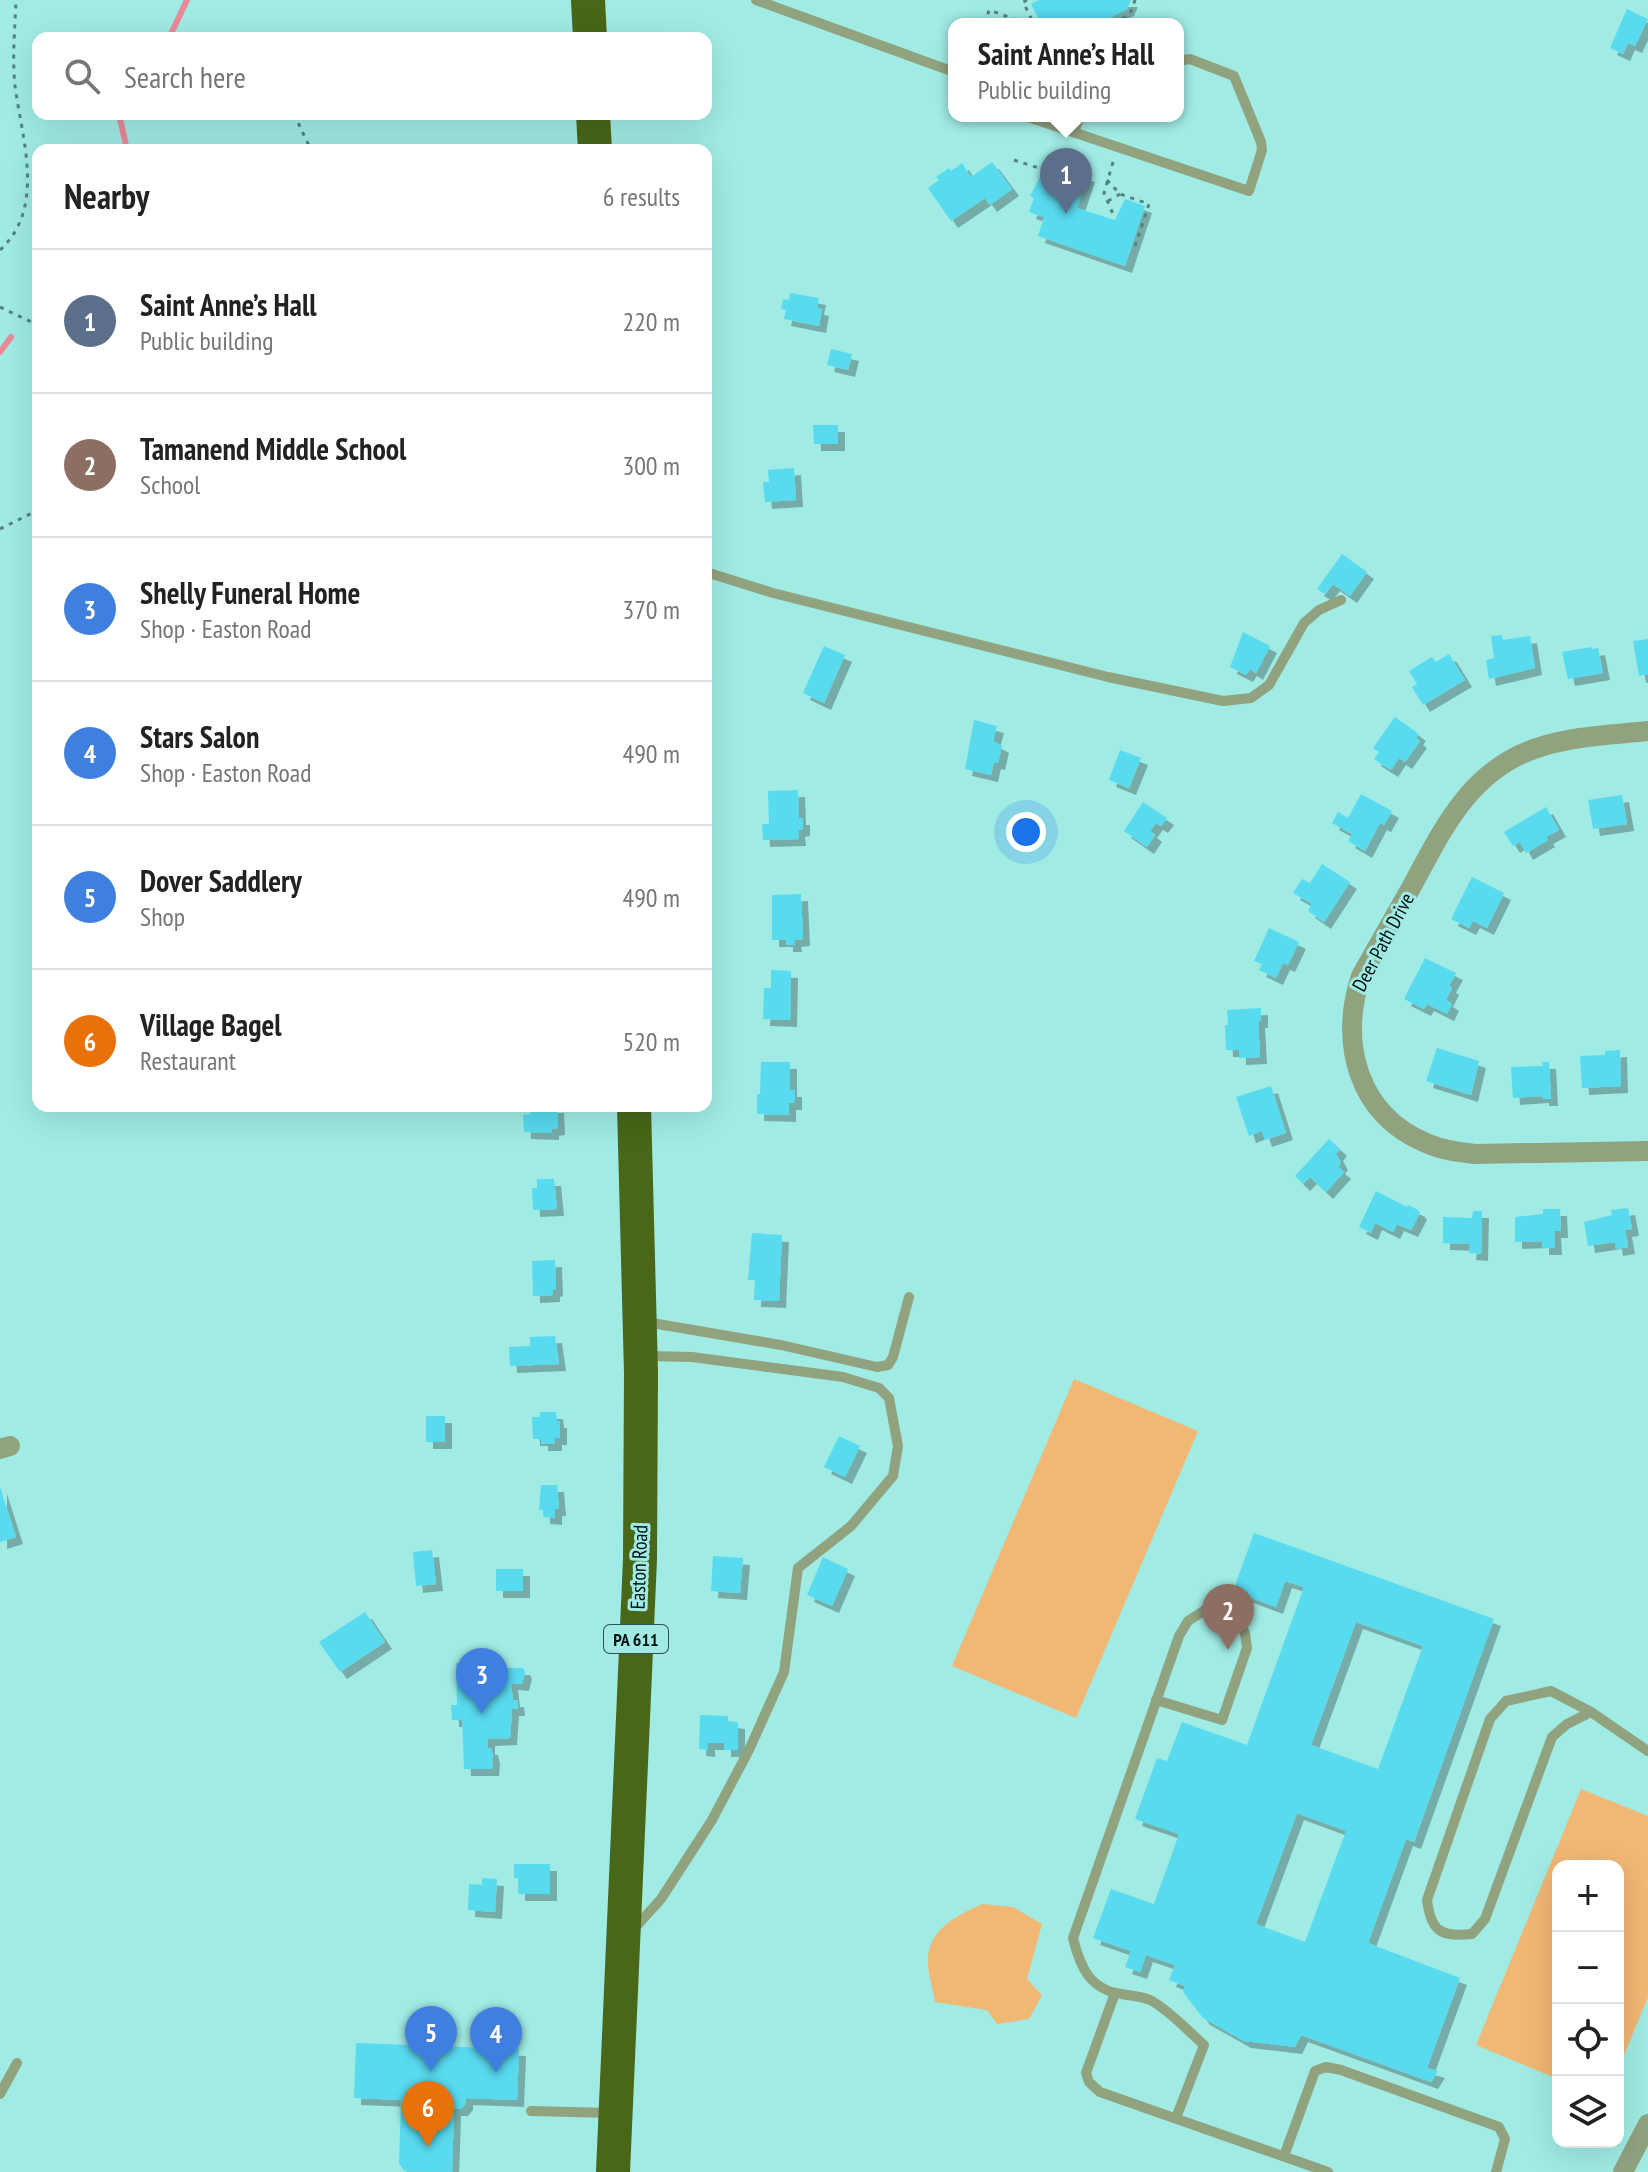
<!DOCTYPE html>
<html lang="en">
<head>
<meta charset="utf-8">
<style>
  :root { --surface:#fff; --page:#f2f2f2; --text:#222; --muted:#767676; --line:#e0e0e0; --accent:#b52450 }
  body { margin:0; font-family:"PT Sans Narrow",sans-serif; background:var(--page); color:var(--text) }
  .controls { position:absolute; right:24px; bottom:24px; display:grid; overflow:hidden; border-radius:16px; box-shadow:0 8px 32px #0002 }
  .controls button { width:72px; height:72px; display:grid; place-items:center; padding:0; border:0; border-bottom:2px solid var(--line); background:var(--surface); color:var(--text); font:40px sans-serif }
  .you { position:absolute; left:1026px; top:832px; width:28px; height:28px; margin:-20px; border:6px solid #fff; border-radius:50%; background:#1a73e8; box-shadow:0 0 0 12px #1a73e833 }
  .badge { display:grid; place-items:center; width:52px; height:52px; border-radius:50%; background:var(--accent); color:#fff; font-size:26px; font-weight:700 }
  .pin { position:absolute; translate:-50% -66px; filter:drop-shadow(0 2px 4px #0008) }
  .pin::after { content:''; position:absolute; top:42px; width:28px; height:24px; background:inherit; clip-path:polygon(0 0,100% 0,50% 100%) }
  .popup { position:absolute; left:948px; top:18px; width:236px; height:104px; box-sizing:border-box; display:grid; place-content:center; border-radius:16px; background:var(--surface); filter:drop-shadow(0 2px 6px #0005); font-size:26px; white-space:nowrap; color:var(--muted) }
  .popup b { font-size:30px; color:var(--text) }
  .popup::after { content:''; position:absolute; left:50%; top:100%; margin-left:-16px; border:16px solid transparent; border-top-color:var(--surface) }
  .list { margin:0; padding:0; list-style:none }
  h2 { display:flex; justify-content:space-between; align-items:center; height:104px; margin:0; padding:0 32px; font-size:34px }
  h2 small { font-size:26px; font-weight:400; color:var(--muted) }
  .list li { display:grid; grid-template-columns:52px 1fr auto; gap:24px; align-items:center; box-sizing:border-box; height:144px; padding:0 32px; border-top:2px solid var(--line) }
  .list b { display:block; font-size:30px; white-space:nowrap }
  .list p { margin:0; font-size:26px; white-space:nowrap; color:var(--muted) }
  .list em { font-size:26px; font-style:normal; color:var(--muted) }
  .icon { flex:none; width:44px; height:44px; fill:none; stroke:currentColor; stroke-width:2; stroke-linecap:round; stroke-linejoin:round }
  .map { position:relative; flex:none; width:1648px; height:2172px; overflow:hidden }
  .search { position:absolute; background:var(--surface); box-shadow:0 8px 32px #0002; left:32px; top:32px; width:680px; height:88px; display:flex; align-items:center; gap:20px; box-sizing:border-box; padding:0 28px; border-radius:16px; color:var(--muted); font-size:30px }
  .panel { position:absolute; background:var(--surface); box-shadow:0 8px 32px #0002; left:32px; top:144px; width:680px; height:968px; border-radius:16px }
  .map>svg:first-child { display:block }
</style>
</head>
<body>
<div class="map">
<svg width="1648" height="2172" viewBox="0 0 1648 2172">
  <defs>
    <filter id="shadow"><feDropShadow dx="7" dy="7" stdDeviation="0" flood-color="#0004"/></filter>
  </defs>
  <rect width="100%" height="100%" fill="#a1ebe5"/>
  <!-- green -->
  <path fill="#f1b774" d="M1074,1379L1198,1431L1076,1718L952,1666Z
    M1581,1789L1648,1816V1997L1618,2070V1866H1558V2079L1476,2045Z
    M983,1904L1013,1907L1042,1924L1027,1979L1042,1995L1029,2019L997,2024L987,2010L935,2002C933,1989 927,1972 928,1958C929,1929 960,1913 983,1904Z"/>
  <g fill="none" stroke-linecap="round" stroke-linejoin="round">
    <!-- stream -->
    <path stroke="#e98a9a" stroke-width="6" d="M169,38L187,0
      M119,114L127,150
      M0,352L11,337"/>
  </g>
  <!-- building -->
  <path fill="#58daef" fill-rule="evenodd" filter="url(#shadow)" d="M1039,0H1131L1127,9L1113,16L1110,24H1041L1031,4Z
    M1627,9L1648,19L1635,46L1628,43L1623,54L1610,48Z
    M992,162L1012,189L990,205L985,198L951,221L928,188L939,180L936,177L949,168L951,171L962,163L971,177Z
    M1057,165L1088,175L1077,208L1115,220L1125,199L1145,206L1125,266L1038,236L1044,217L1029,212L1034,198L1030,196L1042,173L1053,176Z
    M790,293L819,298L817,308L822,309L819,326L784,319L786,310L781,309L783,299L789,300Z
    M831,349L852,354L848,370L827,365Z
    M813,425H838V444H814Z
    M794,468L796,500L765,502L763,482H769L768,470Z
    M1342,554L1367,572L1350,596L1333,584L1325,594L1317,589Z
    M1243,632L1270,646L1256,673L1250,669L1246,675L1230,667Z
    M1502,635L1503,640L1530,636L1535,668L1489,679L1486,660L1494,658L1491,636Z
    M1648,639V674L1639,676L1633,641Z
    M824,646L845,655L824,703L803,693Z
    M1591,647L1592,649L1598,648L1603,673L1568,679L1562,652Z
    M1449,654L1465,680L1423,705L1412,687L1417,684L1409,671L1432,657L1436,662Z
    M1395,717L1419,734L1416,738L1420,741L1405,762L1399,758L1391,770L1374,759L1379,752L1373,748Z
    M974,720L997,726L993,741L1002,746L998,763L994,762L991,775L965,769Z
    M1120,750L1141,758L1129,788L1109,780Z
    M798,790L799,818H803V829L798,830L799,839L763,840L762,824H769L768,791Z
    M1361,794L1392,811L1384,825L1380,823L1365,851L1348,841L1352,834L1332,823L1338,812L1348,818Z
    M1622,795L1627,824L1593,829L1588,800Z
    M1143,802L1167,818L1161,826L1156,823L1150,831L1155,835L1147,847L1124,831Z
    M1546,807L1559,830L1546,837L1548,840L1526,853L1520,842L1513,846L1504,832Z
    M1322,864L1350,882L1324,922L1308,911L1312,904L1293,893L1302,879L1310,883Z
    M1472,877L1504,893L1487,928L1473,921L1469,928L1451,919Z
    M801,894L803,939L794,940L795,945H786V940H772V895Z
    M1269,928L1299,942L1288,965L1283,963L1276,978L1259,970L1262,964L1254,961Z
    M1425,958L1456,973L1449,986L1452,988L1446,1000L1452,1004L1447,1014L1427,1004L1424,1009L1404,999Z
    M771,970L791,971L790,1020L763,1019L764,988H771Z
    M1261,1008V1021H1258L1260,1057L1239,1058V1050H1226L1225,1025H1228L1227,1010Z
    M1437,1048L1479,1061L1471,1095L1426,1081Z
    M1620,1050L1621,1086L1582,1088L1580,1056L1605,1055V1051Z
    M761,1062H790V1090H795V1103H789V1115L757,1114V1094H760Z
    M1542,1062H1549L1551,1099H1542V1096L1513,1098L1511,1067L1543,1066Z
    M1271,1086L1286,1133L1265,1140L1262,1131L1249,1136L1236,1097Z
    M530,1106H557L558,1128L552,1129V1133L524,1132L523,1115L530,1114Z
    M1329,1139L1340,1149L1336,1154L1341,1163L1338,1167L1344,1172L1326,1192L1310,1177L1303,1184L1295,1176Z
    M537,1179H554L557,1209L533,1210L532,1188H537Z
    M1376,1191L1407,1207L1408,1205L1418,1210L1420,1213L1411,1230L1397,1224L1393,1232L1375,1223L1371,1233L1359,1227Z
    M1628,1208L1632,1229L1625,1230L1628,1247L1616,1249L1615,1242L1588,1246L1584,1222L1612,1215L1611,1210Z
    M1543,1209H1560L1561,1231H1554L1555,1248H1542V1241L1515,1242V1217L1543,1214Z
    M1473,1211H1482L1481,1254L1469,1253L1470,1244L1443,1243V1217L1472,1218Z
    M752,1233L782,1235L779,1301L754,1300L755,1280H748Z
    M555,1260L556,1289L553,1290V1295L533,1296L532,1261Z
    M555,1336L559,1364L510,1366L509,1347L530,1346V1337Z
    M540,1412H556L557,1421H560V1438H555V1444H541V1439H533L532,1417H540Z
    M426,1416H445V1442H426Z
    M839,1436L860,1446L845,1477L824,1467Z
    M541,1485H557L559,1509H555V1518L543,1517V1510H539Z
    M0,1487L16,1537L0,1542Z
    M1254,1533L1494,1619L1414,1842L1406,1839L1368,1943L1460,1978L1427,2068L1438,2071L1431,2082L1301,2035L1295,2047L1244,2041L1203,2018L1183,1992L1185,1986L1169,1980L1175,1965L1146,1955L1140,1972L1125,1967L1131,1951L1093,1938L1111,1889L1154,1904L1179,1834L1135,1819L1157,1758L1167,1761L1182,1722L1247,1745L1304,1587L1285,1581L1276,1607L1233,1591ZM1356,1622L1423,1646L1378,1769L1311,1745ZM1297,1813L1346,1831L1305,1942L1256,1924Z
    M432,1550L436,1584L416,1586L413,1552Z
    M713,1556L743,1558L740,1593L711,1591Z
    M823,1557L848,1569L832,1606L807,1595Z
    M496,1569H523V1591H496Z
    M365,1612L385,1642L340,1672L319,1642Z
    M456,1663L487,1664V1686H490L491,1668H523L525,1672L522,1684L511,1683L513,1700H517L518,1709H512L510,1738L488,1739V1748H491L493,1757L492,1769H464L462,1720H452L451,1705H457Z
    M700,1715L728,1716V1721L738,1722V1750H724V1743H708V1750L699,1749Z
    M514,1864H550V1894H518V1878H514Z
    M482,1878L497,1879L495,1912L468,1910L469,1884L482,1885Z
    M356,2043L519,2049L517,2100L466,2098V2103L461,2109H454L452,2172L404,2171L399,2163L401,2100L354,2098Z"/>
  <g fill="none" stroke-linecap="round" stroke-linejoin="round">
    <!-- path -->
    <path stroke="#54827f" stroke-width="3" stroke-dasharray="4 6" stroke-linecap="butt" d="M1027,0L1023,2L1034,24
      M985,24L989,10L1028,24
      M1114,24L1130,14L1135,0
      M294,114L311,150
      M1014,160L1054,173
      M1113,162L1104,193L1113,214L1116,215
      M1107,180L1120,194L1149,204L1133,252
      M1108,201L1120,194
      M0,250C46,208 22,139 15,86C12,58 15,28 16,0
      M0,307L38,325
      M0,529L38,510"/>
    <!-- service -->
    <path stroke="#91a27f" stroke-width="10" d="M756,0L954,72
      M1025,116L1249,191L1262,150L1261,142L1234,76L1190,59L1178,61
      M1074,132L1080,116
      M706,572L773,593L1108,677L1223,701L1251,698L1269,685L1304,623L1319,610L1341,600
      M646,1322L781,1345L877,1367L888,1365L893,1357L909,1297
      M1156,1700L1222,1720L1247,1648L1245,1633L1237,1618L1223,1609L1205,1610L1188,1621L1179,1636L1073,1938C1080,1967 1090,1990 1122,1994C1131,1996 1143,1996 1152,2001C1171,2012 1187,2030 1204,2045L1176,2118
      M1591,1712L1567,1724L1552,1737L1485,1919L1472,1934C1441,1937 1431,1932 1427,1900L1490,1719L1506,1701L1551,1691L1591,1712L1648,1751
      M633,1930L661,1899L712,1820L749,1750L784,1672L798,1568L851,1526L893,1476L898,1446L889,1398L879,1388L843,1377L692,1357L647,1356
      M1115,1993L1086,2073L1089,2082L1100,2092L1328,2172
      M0,2094L17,2063
      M531,2111L610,2113
      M1284,2156L1315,2071L1326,2067L1341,2070L1499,2127L1505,2139L1496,2172"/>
    <!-- minor -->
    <path stroke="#91a27f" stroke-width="20" d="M1648,731C1610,735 1570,736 1534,749C1469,772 1443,829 1412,886C1395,916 1378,946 1361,976C1339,1042 1357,1114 1426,1143C1442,1150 1458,1152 1475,1154L1648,1151
      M0,1449L10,1446
      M1623,2172L1648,2124"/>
    <!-- trunk -->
    <path stroke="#486718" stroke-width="34" d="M588,0L590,38
      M593,114L595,150
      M613,2172L640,1559L641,1373L634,1106"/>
  </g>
  <g text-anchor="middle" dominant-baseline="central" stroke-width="6" stroke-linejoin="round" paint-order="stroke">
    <!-- shield labels -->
    <rect fill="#a1ebe5" stroke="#30524f" stroke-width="2" x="604" y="1625" width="64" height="28" rx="6"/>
    <g font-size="18" font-weight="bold" fill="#00100f">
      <text x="636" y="1639">PA 611</text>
    </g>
    <!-- street labels -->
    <g font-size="20" fill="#00100f" stroke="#a1ebe5">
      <text transform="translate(1383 942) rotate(-62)">Deer Path Drive</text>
      <text transform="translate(639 1567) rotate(-88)">Easton Road</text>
    </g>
  </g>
</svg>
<div class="controls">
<button>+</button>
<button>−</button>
<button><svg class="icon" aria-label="locate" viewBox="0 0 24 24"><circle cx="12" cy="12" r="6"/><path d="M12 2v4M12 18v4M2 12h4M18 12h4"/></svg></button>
<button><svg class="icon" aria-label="layers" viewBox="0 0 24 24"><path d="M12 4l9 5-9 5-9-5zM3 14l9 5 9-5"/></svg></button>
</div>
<div class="you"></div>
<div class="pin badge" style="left:1066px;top:214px;background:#5c6f8a">1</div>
<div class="popup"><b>Saint Anne’s Hall</b>Public building</div>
<div class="pin badge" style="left:1228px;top:1650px;background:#8d6e63">2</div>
<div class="pin badge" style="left:482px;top:1714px;background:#3f7fe0">3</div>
<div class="pin badge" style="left:496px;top:2073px;background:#3f7fe0">4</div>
<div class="pin badge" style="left:431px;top:2072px;background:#3f7fe0">5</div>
<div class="pin badge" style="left:428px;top:2147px;background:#e8710a">6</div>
<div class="search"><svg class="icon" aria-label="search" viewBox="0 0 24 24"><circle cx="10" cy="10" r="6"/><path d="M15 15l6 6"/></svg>Search here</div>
<section class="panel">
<h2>Nearby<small>6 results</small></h2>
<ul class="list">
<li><span class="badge" style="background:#5c6f8a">1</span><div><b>Saint Anne’s Hall</b><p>Public building</p></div><em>220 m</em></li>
<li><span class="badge" style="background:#8d6e63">2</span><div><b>Tamanend Middle School</b><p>School</p></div><em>300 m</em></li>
<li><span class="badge" style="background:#3f7fe0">3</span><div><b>Shelly Funeral Home</b><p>Shop · Easton Road</p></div><em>370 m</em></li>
<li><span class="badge" style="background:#3f7fe0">4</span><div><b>Stars Salon</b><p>Shop · Easton Road</p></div><em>490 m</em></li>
<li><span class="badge" style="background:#3f7fe0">5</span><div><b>Dover Saddlery</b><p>Shop</p></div><em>490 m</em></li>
<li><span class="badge" style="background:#e8710a">6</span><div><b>Village Bagel</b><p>Restaurant</p></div><em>520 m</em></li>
</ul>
</section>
</div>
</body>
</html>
